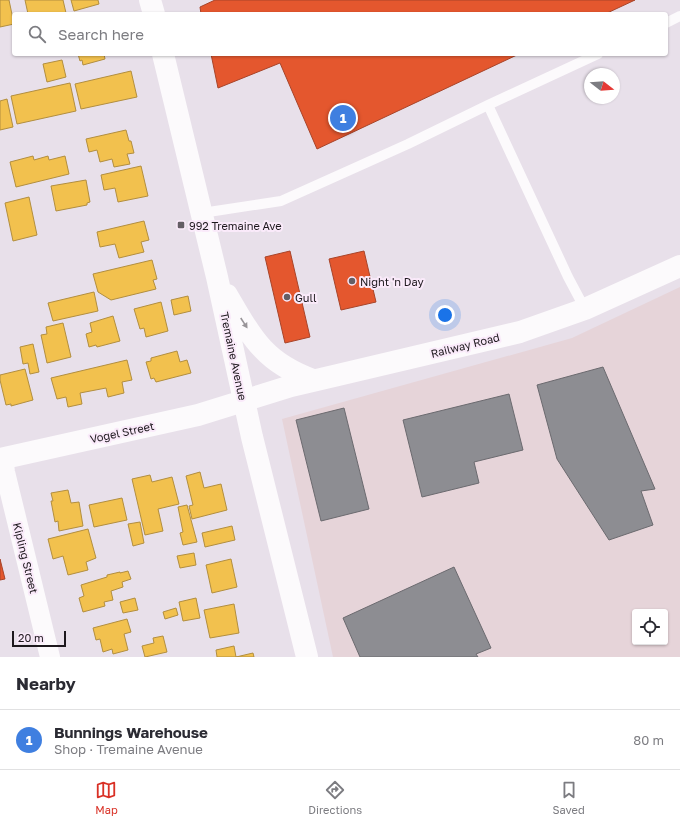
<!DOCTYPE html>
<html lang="en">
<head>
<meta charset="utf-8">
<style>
  :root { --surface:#fff; --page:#f7f7f7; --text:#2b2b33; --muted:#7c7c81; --line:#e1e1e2; --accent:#d93025 }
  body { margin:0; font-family:"Golos Text",sans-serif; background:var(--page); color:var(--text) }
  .controls { position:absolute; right:12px; bottom:12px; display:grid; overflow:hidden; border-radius:4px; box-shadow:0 1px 3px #0004 }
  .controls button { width:36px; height:36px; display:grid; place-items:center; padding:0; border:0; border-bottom:1px solid var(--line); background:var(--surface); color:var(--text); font:20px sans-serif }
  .compass { position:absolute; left:584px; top:68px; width:36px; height:36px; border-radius:50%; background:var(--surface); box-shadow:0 1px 3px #0004; rotate:107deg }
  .scale { position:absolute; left:12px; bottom:10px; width:54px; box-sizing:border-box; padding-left:4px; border:2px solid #1d181d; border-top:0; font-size:11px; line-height:14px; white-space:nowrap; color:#1d181d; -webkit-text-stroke:3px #faeafa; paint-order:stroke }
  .you { position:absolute; left:445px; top:315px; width:14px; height:14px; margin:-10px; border:3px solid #fff; border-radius:50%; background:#1a73e8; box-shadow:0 0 0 6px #1a73e833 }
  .badge { display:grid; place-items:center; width:26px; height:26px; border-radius:50%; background:var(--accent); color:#fff; font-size:13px; font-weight:700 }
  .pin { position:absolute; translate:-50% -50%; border:2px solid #fff; box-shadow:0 1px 4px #0006 }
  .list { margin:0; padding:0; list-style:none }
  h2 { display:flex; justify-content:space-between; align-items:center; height:52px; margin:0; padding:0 16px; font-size:17px }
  h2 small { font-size:13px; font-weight:400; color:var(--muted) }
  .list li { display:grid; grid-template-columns:26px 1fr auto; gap:12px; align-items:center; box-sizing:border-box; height:60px; padding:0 16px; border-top:1px solid var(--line) }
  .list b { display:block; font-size:15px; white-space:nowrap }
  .list p { margin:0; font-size:13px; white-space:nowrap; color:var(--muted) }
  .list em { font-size:13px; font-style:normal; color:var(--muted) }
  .icon { flex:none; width:22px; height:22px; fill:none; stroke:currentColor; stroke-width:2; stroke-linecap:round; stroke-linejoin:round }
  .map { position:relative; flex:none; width:680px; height:657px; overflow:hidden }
  .search { position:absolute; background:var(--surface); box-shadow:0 1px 3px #0004; left:12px; right:12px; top:12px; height:44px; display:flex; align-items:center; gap:10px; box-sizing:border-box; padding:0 14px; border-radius:4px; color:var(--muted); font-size:15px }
  .sheet { height:112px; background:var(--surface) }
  nav { display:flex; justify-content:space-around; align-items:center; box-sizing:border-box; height:56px; border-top:1px solid var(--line); background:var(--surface); font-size:11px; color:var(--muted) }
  nav a { display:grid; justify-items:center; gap:2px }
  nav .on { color:var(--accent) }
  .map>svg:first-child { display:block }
</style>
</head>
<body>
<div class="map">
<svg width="680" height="657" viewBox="0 0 680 657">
  <rect width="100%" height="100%" fill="#e8e0ea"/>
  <!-- industrial -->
  <path fill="#e6d4d9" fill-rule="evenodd" d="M680,287V657H333L282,419L572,338ZM635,612H665V642H635Z"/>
  <!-- homes -->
  <path fill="#f2c14e" stroke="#b28e3f" d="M0,0H9L14,24L0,27Z
    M25,0H63L66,13L28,14Z
    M71,0H98L99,4L74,11Z
    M78,54H104L105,59L83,65L82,60L80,61Z
    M62,60L66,77L47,82L43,64Z
    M131,71L137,97L81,109L75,84Z
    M70,83L76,111L17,124L11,96Z
    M7,99L13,127L0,130V101Z
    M126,130L129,141H131L134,153L127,154L130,164L114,167L112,159L100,162L97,150L89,152L86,139Z
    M33,156L34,160L48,156L49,160L65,156L69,174L16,187L10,162Z
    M141,166L148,196L118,202L115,188L104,190L101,175Z
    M86,180L90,202L87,203V205L56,211L51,186Z
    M29,197L37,235L13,241L5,203Z
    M144,221L149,240L141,242L144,252L119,258L115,244L100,247L97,232Z
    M152,260L157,279L153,280L156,289L111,300L98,292L93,274Z
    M94,292L98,311L53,321L48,303Z
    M188,296L191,311L174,315L171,300Z
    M161,302L168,331L146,337L144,328L140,329L134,309Z
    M113,316L120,341L97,347L96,345L89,347L86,334L92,332L90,323Z
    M63,323L71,357L47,363L41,335L47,334L46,327Z
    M33,344L39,372L30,374L28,363L23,364L20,347Z
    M177,351L180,362L187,360L191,373L156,382L154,378L151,379L146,362L151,361V358Z
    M127,360L132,380L122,382L124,393L108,397L106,388L80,393L82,404L68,407L66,397L57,399L51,378Z
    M25,369L33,400L11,406V404L6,405L0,380V375Z
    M200,472L204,488L221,484L227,510L192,519L189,506L193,505L186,476Z
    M150,475L152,482L172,477L179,504L158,509L163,531L145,535L132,479Z
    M68,490L71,503L79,502L83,526L59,531L58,521L55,522L51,501H53L51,493Z
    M122,498L127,520L94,527L89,505Z
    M187,505L197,542L183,545L180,533L183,532L178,507Z
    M140,522L144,543L133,546L128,524Z
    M232,526L235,540L205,547L202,533Z
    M88,529L96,558L86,562L88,570L68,575L63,556L53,559L48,539Z
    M194,553L196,565L180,568L177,556Z
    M231,559L237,587L212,593L206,565Z
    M128,571L131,579L122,582L123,587L111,591L113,600L104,602L105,606L83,612L79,598L84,596L81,585L107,577V575L120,572V573Z
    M135,598L138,610L123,613L120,602Z
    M196,598L200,618L183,621L179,602Z
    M234,604L239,633L210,638L204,610Z
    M176,608L178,615L165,619L163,612Z
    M127,619L131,632L124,634L128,650L113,654L112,649L103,652L100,639L96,640L93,628Z
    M163,636L167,652L145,657L142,646L154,643L153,638Z
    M234,646L236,657L253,653L254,657H217L216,650Z"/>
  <!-- shops -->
  <path fill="#e4572e" stroke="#a84429" d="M215,0H635L605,14H201L200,7Z
    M211,54H519L317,149L280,63L218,88Z
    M290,251L310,337L285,343L265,257Z
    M364,251L376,302L341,310L329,259Z
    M0,559L5,579L0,580Z"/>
  <!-- industry -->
  <path fill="#8d8d92" stroke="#6b6a6f" d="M603,367L655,489L641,491L653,525L609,540L557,459L537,385Z
    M509,394L523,450L474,462L479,483L422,497L403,420Z
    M344,408L369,509L321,521L296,420Z
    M454,567L491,648L476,654L478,657H360L343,618Z"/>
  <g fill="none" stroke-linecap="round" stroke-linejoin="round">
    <!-- service -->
    <path stroke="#fcfafc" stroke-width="10" d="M666,23L680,16
      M488,105L568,277L585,309
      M202,213L281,201L408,144L488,105L598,54"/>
    <!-- minor -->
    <path stroke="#fcfafc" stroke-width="20" d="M3,458L5,472L50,657"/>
    <!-- secondary -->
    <path stroke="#fcfafc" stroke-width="22" d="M150,0L154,14
      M163,54L217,277L252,437L307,657
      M227,295C237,312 249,335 263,349C277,364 294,373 313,380
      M0,459L198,415L291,386L338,375L520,332L585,309L680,266"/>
  </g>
  <!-- one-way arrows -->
  <defs><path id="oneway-solid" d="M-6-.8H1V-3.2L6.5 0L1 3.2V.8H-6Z"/></defs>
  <use fill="#989498" href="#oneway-solid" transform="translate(244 323) rotate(57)"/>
  <!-- markers -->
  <g fill="#645e65" stroke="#faeafa" stroke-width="1.5">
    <rect x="177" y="221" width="8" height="8" rx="2"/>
    <circle cx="352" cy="281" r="4"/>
    <circle cx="287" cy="297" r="4"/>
  </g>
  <g text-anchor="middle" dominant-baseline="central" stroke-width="4" stroke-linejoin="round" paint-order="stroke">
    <!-- poi labels -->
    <g font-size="11" fill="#1d181d" stroke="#faeafa" text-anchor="start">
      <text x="189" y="225">992 Tremaine Ave</text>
      <text x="360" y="281">Night 'n Day</text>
      <text x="295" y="297">Gull</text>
    </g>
    <!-- street labels -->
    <g font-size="11" fill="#1d181d" stroke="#faeafa">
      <text transform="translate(465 345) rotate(-14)">Railway Road</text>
      <text transform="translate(234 356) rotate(78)">Tremaine Avenue</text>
      <text transform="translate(122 432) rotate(-12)">Vogel Street</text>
      <text transform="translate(26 558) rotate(76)">Kipling Street</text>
    </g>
  </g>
</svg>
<div class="controls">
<button><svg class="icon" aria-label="locate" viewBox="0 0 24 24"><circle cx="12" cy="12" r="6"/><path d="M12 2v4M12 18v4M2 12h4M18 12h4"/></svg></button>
</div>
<svg class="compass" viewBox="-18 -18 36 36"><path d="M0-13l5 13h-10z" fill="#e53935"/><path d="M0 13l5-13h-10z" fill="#7c7c81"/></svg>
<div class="scale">20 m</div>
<div class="you"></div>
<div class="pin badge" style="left:343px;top:118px;background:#3f7fe0">1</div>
<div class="search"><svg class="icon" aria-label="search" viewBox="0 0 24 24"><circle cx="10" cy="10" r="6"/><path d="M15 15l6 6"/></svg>Search here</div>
</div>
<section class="sheet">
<h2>Nearby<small></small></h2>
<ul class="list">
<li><span class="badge" style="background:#3f7fe0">1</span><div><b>Bunnings Warehouse</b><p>Shop · Tremaine Avenue</p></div><em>80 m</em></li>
</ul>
</section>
<nav>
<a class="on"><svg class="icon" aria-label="map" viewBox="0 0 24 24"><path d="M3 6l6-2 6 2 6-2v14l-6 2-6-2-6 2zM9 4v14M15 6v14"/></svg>Map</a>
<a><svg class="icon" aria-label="directions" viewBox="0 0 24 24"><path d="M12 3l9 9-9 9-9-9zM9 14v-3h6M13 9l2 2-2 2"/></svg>Directions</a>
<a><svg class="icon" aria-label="saved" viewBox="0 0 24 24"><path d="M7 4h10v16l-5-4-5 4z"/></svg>Saved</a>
</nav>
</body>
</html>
